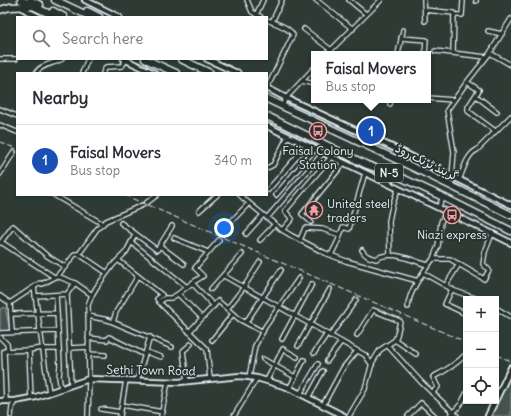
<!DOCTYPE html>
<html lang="en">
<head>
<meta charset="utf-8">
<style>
  :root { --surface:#fff; --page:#f2f2f3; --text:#2b2b33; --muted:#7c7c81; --line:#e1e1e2; --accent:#2563eb }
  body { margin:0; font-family:Delius,"Playpen Sans Arabic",sans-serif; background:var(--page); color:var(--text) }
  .controls { position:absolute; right:12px; bottom:12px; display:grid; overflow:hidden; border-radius:0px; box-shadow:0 1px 3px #0004 }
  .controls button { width:36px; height:36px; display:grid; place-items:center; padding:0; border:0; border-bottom:1px solid var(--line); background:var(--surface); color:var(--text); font:20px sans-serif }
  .you { position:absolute; left:224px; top:228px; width:14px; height:14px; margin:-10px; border:3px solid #fff; border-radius:50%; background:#1a73e8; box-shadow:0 0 0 6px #1a73e833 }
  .badge { display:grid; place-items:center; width:26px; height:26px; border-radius:50%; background:var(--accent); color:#fff; font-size:13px; font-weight:700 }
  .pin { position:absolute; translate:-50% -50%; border:2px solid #fff; box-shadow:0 1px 4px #0006 }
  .popup { position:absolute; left:311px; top:51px; width:120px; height:52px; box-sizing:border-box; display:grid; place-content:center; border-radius:0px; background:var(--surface); filter:drop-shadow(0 1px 3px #0005); font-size:13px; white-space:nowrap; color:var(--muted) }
  .popup b { font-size:15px; color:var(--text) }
  .popup::after { content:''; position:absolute; left:50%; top:100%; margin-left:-8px; border:8px solid transparent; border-top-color:var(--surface) }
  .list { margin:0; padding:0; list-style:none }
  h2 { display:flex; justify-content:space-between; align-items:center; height:52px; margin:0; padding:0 16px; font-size:17px }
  h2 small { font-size:13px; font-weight:400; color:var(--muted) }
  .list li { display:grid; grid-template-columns:26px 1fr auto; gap:12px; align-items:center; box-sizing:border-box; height:72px; padding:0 16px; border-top:1px solid var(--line) }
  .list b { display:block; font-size:15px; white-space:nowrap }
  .list p { margin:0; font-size:13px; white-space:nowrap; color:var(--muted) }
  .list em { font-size:13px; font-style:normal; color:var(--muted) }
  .icon { flex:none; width:22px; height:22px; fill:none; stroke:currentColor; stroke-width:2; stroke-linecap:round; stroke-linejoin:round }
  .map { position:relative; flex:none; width:511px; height:416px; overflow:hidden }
  .search { position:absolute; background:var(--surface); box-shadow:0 1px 3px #0004; left:16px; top:16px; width:252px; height:44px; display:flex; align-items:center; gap:10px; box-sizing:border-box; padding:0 14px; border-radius:0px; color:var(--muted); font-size:15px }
  .panel { position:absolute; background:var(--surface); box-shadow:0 1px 3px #0004; left:16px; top:72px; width:252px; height:124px; border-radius:0px }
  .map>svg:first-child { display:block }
</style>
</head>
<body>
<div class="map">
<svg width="511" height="416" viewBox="0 0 511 416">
  <rect width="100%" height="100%" fill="#2e3b35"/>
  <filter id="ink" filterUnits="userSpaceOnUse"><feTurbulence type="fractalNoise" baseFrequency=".025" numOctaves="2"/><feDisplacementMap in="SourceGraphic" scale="8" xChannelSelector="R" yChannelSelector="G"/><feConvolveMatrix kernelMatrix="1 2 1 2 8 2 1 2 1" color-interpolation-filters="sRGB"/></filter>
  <g filter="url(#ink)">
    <!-- green -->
    <path fill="#45524e" stroke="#96a2a3" d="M5,307L11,335L0,334V309Z
      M509,363L511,364V416H486L496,401V394Z"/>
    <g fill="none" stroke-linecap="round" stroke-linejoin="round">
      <defs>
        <path id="street" d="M247,0L252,12L261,17
          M316,0L353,29
          M349,0L366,14
          M424,0L425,21
          M476,1V0
          M425,10L454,13L453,53
          M256,15L263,0
          M455,15H462L463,1
          M267,20C275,23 289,27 293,35L267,88
          M272,22L282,0
          M304,29L331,50
          M488,31L502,34
          M401,38L426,40L425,54
          M435,51L486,57
          M490,53L511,65
          M327,54L381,0
          M398,54L403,30
          M0,59H16
          M36,73C41,64 54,64 62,59
          M82,73L88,59
          M103,73L106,67L122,66L126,60
          M302,81L314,84
          M467,82L479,90L468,107V111L495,131
          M476,96L497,112
          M428,98L453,100
          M390,104L391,100
          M282,106L286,98L314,68
          M0,109L17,116
          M0,125L17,132
          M267,168L273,165L288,136
          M0,174L14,152
          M452,177L454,152L447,110L467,82L490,53L511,19
          M459,180C463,171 467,154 477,150L511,116
          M386,183L397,176
          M268,190L307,145
          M54,195L103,224
          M240,195L244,199L282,230L292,236L325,253L346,261L418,281
          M276,195L315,149
          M438,208L443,197
          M199,211L217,195
          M267,218L323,153
          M311,222L302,214L344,163
          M121,223L157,250L172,226
          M228,225L249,203
          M282,230L292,219L285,211L331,157
          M246,234L263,215
          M174,238L208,252
          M260,240L275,224
          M300,240L305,228L322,229L340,235
          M1,242L13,226L46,255L65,267
          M131,242L187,287
          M0,243L1,242L54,277
          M160,246L184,264
          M362,250C365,256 369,257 376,259C390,249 413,261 428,265
          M79,254L97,229L106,221L145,204L157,195
          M331,255L338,241L343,227L349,229L365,173
          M390,255L389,221L392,206L398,189
          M433,259L438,246L441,222L446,211
          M118,260L162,295L157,299L161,304L207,349L210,379
          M423,273L455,291L478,299
          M57,276L65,267L75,254H79L107,273
          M224,276L365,355L372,365
          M192,283L214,306
          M446,285L459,264
          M34,287L49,393
          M211,289L242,254
          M452,289L445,304L466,314
          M67,294L71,385
          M178,294L202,318
          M56,295L60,365L59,377L61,389
          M0,296L10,303L40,283L42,284L57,276L75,283L92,295
          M35,296L67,294L75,283
          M159,302L165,298H171L178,294L192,283L203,276L195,268L219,240
          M10,303L12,332
          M408,307C408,293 424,270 433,259H450L484,279L489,270L483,264L485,252L492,234
          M496,308L511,317
          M227,309L244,287L260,262
          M11,314L57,313
          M88,316L108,320L172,347
          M113,322L116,312L138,276
          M246,322L281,270
          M189,332L218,301L239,319L263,332
          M0,333L58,331
          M330,336L356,300
          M0,337L7,344L8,351
          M88,338L107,340L109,337L145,355
          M282,339L312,284
          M212,340L233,314
          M395,340L416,354
          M387,345L422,383L457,416
          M298,346L330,289
          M70,348L88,347
          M43,349H59
          M29,350L31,398
          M146,352L161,357
          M314,353L327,334
          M88,354L105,355
          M263,359L295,377
          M327,361L341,342
          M249,377L255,346L265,327L299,278
          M267,380L283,349L297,357
          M137,381L150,337
          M187,382L183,351L191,344
          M289,389L304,360
          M432,393L438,387L433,377C445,371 457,364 466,354
          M300,394L318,364
          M308,398L323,371
          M6,401L4,351L29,350L43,348
          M122,405L163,412
          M323,405L343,368L357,351
          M101,409L121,412
          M11,416L12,407L15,401
          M88,416L89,379L88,305L92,295L96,288L113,265L126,252L135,235
          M120,416L126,380
          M161,416L168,382
          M234,416L257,378
          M349,416L365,389L372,363L380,350L395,340L397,335L400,321L373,310L357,335
          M408,416L421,403L435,416
          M450,416L461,404L466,394"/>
        <path id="secondary" d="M85,0L119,17
          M20,6L27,11L39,17
          M124,59L154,73
          M207,59L237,73
          M267,88L286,98L398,150L511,205
          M267,126L487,231L511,243
          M496,399L511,368
          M0,401H15L36,397L89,379L179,382L240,376L257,378L287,387L344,416
          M488,416L495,401"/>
        <path id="highway" d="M21,0L32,5
          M30,0L40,5
          M55,0L91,17
          M0,10L10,7L33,6L56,17
          M53,11L64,17
          M87,11L99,17
          M145,59L176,73
          M181,59L210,73
          M236,73H237
          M267,99L406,164L511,215
          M267,116L367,165L398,176L443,197L511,231"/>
      </defs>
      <!-- street casing -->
      <use href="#street" stroke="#e8f1f8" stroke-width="6"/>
      <!-- secondary casing -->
      <use href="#secondary" stroke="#e8f1f8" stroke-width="8"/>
      <!-- highway casing -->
      <use href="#highway" stroke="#e8f1f8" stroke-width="9"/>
      <!-- street -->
      <use href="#street" stroke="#26332d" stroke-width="3.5"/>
      <!-- secondary -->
      <use href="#secondary" stroke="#26332d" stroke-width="4.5"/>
      <!-- highway -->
      <use href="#highway" stroke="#26332d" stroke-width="6"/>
      <!-- rail -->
      <path stroke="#e8f1f8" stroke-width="1" stroke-dasharray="6 3" stroke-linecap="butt" d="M0,142L17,149
        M124,195L466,342
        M496,355L511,361"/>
    </g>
  </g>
  <!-- icons -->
  <defs>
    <symbol id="bus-ring" viewBox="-11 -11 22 22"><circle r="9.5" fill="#26332d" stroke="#ff9aa2" stroke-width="1.5"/><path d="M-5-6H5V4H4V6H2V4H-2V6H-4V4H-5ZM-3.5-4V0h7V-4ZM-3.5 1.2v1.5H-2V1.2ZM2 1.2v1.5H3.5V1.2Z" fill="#ff9aa2"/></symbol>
    <symbol id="temple-ring" viewBox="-11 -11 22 22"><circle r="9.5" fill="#26332d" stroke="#ff9aa2" stroke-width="1.5"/><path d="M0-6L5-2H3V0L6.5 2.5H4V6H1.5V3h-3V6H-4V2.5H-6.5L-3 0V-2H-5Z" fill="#ff9aa2"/></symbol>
  </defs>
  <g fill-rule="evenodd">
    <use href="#bus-ring" x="308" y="121" width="20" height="20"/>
    <use href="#temple-ring" x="304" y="200" width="20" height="20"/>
    <use href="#bus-ring" x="442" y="205" width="20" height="20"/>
  </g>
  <g text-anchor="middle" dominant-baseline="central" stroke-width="3.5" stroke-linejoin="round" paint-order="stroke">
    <!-- shield labels -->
    <rect fill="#26332d" stroke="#aeb8bb" stroke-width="1" x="375" y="164" width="28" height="18" rx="3"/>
    <g font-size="11" font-weight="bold" fill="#e8f1f8">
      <text x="389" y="173">N-5</text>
    </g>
    <!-- poi labels -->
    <g font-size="12" fill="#e8f1f8" stroke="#26332d">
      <text x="318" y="150">Faisal Colony<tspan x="318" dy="14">Station</tspan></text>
      <text x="327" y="203" text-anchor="start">United steel<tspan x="327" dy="14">traders</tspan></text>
      <text x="452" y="234">Niazi express</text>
    </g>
    <!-- street labels -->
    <g font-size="12" fill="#e8f1f8" stroke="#26332d">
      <text transform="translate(427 162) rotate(26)">گرینڈ ٹرنک روڈ</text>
      <text transform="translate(151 370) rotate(1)">Sethi Town Road</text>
    </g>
  </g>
</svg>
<div class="controls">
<button>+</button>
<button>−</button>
<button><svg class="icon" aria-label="locate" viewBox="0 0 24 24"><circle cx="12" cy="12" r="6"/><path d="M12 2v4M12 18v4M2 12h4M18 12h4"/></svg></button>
</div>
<div class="you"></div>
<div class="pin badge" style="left:371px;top:131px;background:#1a4fb4">1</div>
<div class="popup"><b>Faisal Movers</b>Bus stop</div>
<div class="search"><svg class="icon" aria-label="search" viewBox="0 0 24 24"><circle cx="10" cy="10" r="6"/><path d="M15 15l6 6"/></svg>Search here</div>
<section class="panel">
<h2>Nearby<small></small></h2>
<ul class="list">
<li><span class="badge" style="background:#1a4fb4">1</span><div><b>Faisal Movers</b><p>Bus stop</p></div><em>340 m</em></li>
</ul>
</section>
</div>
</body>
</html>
